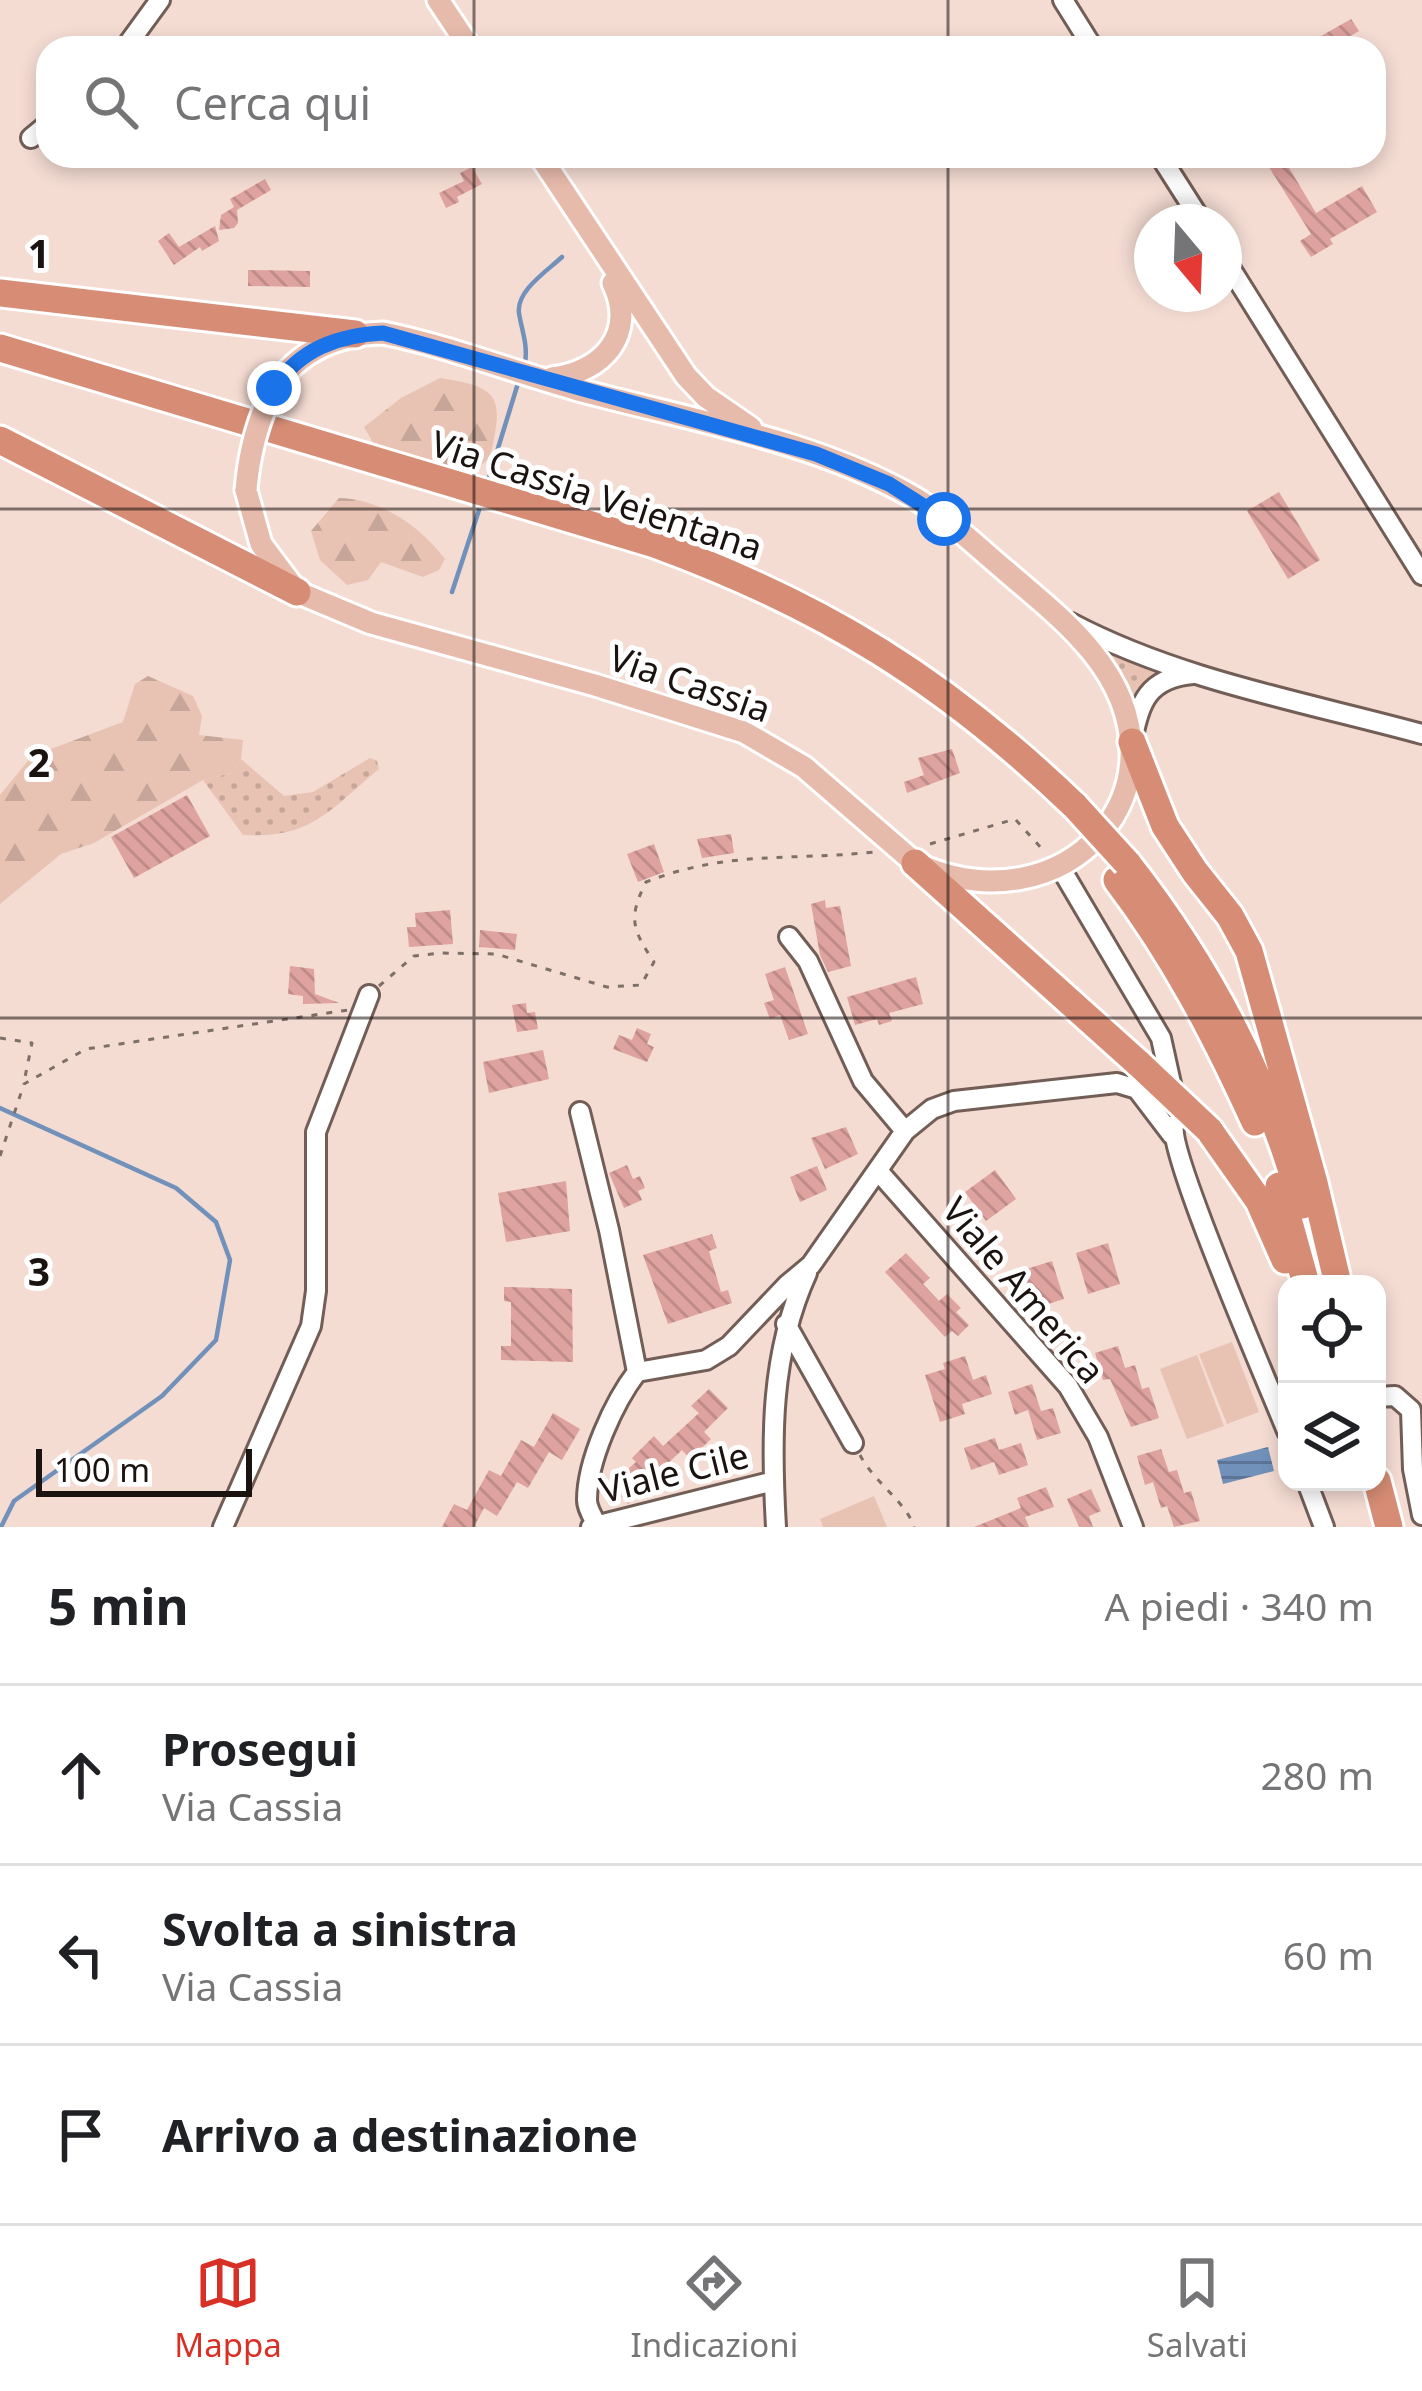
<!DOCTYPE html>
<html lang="it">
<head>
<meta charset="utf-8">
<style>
  :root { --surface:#fff; --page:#f2f2f2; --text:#202124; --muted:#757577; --line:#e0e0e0; --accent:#d93025 }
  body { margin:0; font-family:"Noto Sans",sans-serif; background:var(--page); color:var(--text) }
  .controls { position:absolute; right:36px; bottom:36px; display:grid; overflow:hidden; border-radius:24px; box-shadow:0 6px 18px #0003 }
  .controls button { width:108px; height:108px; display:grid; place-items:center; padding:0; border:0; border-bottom:3px solid var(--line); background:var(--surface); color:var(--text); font:60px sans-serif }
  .compass { position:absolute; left:1134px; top:204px; width:108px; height:108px; border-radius:50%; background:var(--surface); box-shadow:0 6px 18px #0003; rotate:161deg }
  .scale { position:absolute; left:36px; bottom:30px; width:216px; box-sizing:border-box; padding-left:12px; border:6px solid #1b1310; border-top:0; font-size:33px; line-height:42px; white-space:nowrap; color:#1b1310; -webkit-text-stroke:9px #fff; paint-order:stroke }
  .stop { position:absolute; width:36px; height:36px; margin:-27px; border:9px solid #1a73e8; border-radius:50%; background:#fff }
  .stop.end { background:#1a73e8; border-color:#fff; box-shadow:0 3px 12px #0008 }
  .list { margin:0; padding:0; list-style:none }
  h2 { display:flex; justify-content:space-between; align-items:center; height:156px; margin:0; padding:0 48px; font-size:51px }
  h2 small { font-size:39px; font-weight:400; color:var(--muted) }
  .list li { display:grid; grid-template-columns:78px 1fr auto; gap:36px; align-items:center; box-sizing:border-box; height:180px; padding:0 48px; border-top:3px solid var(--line) }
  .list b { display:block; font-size:45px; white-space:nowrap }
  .list p { margin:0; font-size:39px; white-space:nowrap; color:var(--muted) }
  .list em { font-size:39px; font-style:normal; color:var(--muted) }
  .icon { flex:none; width:66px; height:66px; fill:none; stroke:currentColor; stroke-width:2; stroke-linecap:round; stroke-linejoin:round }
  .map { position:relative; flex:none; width:1422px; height:1527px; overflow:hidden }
  .search { position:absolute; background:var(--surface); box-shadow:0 6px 18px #0003; left:36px; right:36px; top:36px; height:132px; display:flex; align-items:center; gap:30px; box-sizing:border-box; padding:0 42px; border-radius:36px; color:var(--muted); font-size:45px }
  .sheet { height:696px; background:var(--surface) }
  nav { display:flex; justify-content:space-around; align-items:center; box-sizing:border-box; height:168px; border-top:3px solid var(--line); background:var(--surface); font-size:33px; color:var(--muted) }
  nav a { display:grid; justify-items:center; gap:6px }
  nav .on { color:var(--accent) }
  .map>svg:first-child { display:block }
</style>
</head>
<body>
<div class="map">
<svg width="1422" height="1527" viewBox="0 0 1422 1527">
  <defs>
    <pattern id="grass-dots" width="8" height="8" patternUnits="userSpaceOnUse" patternTransform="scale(3)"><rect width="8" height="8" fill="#e8c2b3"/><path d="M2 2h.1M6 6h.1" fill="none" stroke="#c6a699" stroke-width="1.8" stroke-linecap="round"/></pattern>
    <pattern id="forest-firs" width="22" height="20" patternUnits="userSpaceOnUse" patternTransform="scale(3)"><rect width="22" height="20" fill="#e8c2b3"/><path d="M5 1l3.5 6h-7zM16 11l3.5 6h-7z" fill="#c6a699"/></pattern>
    <pattern id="water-rules" width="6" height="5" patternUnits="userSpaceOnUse" patternTransform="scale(3)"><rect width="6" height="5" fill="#7191ba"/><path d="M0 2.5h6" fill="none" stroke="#5c7596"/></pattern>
    <pattern id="building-back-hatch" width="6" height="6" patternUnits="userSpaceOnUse" patternTransform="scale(3)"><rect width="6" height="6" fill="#dea29f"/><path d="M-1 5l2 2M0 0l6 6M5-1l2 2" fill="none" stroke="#be8b88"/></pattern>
  </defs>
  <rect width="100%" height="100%" fill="#f4dcd3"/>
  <!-- grass -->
  <path fill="url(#grass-dots)" d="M1087,637L1169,672C1147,676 1141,685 1131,704L1118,671Z
    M370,758L377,761L379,769C329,810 312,839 243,835L203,780L231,773L241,759L284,796L313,792Z"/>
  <!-- forest -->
  <path fill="url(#forest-firs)" d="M440,378C503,387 503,399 490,458L464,478L375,446L364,427L401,398Z
    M339,498C381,499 420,526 445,559L439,570L423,577L381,562L368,580L347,585L320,560L311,531Z
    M148,676L193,696L202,716L199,735L243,740L241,759L231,773L203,780L94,843L61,854L0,904V795L32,756L123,722L135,684Z"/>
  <!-- garden -->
  <path fill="#e8c2b3" d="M1232,1342L1259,1412L1227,1424L1199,1354Z
    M1197,1355L1224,1426L1187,1439L1160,1369Z
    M874,1496L887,1527H823L820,1519Z"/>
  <!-- water -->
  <path fill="url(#water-rules)" d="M1268,1447L1274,1471L1223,1484L1217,1460Z"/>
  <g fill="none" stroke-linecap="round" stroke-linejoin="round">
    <!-- stream -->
    <path stroke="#7191ba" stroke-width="4.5" d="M525,364C528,344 522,332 519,313C516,291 547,271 562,257
      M487,484L519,380
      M452,592L482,501
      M0,1108L176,1188L216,1222L230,1260L216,1340L162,1396L14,1501L1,1527"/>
  </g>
  <!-- building -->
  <path fill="url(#building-back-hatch)" d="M1351,19L1359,31L1330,48H1300Z
    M1262,156H1282L1316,213L1362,186L1377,212L1330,239L1333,244L1311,257L1300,241L1311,234Z
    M472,167L482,184L457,197L459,202L446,208L439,193L464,181L460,173Z
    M265,179L271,190L237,210L238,223L234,228L219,230L221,215L234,207L230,199Z
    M215,226L219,241L202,251L200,247L174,265L158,241L169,233L179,247Z
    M248,270L310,271V287L248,286Z
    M1279,492L1320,560L1288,579L1247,511Z
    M952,749L960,773L907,793L904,782L924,775L918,758Z
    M187,795L210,836L134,878L111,837Z
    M731,834L734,853L702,858L697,839Z
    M654,844L664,872L638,882L627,854Z
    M825,900L826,908L840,906L851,966L828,972L820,955L811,904Z
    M450,910L453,944L409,947L407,927H416L415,913Z
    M480,930L517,934L515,950L479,947Z
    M290,966L314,969L315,994L339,1003L303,1004V996L288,994Z
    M785,967L808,1034L789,1040L780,1015L770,1019L764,1003L774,1000L765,974Z
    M916,977L923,1004L889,1013L892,1021L879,1025L877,1019L855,1025L847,997Z
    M526,1003L527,1013L535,1012L538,1029L517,1032L512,1005Z
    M637,1028L651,1034L647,1044L654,1047L647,1062L613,1049L619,1035L632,1040Z
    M543,1050L549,1079L489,1093L483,1062Z
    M846,1127L858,1154L825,1169L811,1138Z
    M627,1165L633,1179L640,1176L645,1188L638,1191L642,1200L624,1208L609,1173Z
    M817,1166L827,1190L800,1202L790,1177Z
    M995,1170L1016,1199L986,1221L965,1192Z
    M566,1181L570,1231L506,1242L498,1193Z
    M712,1234L717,1248L709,1251L721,1292L728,1290L732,1303L668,1324L643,1255Z
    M1108,1243L1120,1284L1088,1294L1076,1253Z
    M906,1253L930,1278L923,1284L939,1301L947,1294L961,1308L956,1312L969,1325L958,1336L952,1331L945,1337L885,1272Z
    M1052,1261L1064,1299L1032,1309L1020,1271Z
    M504,1287L572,1289L573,1362L501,1360V1346H511V1302L504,1301Z
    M1118,1346L1125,1368L1135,1365L1142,1389L1149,1387L1159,1418L1131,1427L1110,1379L1103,1380L1095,1353Z
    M965,1356L973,1380L986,1375L992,1394L962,1404L965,1414L940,1422L925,1375L945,1369L943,1363Z
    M1032,1384L1041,1411L1053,1408L1061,1433L1037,1440L1028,1410L1015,1415L1008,1392Z
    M709,1389L728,1408L704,1432L711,1439L690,1459L682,1450L646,1484L649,1487L628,1504L610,1485L636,1462L632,1458L654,1436L663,1446L699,1413L691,1406Z
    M553,1413L580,1429L562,1460L549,1452L528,1488L517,1482L497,1516L484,1508L474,1527H442L454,1504L467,1510L489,1470L501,1476L521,1440L534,1447Z
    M995,1438L999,1450L1021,1443L1028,1465L999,1475L994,1462L971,1470L964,1448Z
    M1161,1449L1169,1472L1177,1470L1184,1493L1191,1491L1200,1521L1174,1527L1167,1506L1161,1508L1153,1482L1145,1485L1137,1456Z
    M1046,1487L1054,1507L1025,1517L1029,1527H974L1021,1508L1017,1498Z
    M1091,1489L1101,1511L1089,1516L1093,1527H1079L1067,1499Z"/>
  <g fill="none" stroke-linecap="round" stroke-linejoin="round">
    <defs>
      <path id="minor" d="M1063,0L1093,48
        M125,48L160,0
        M31,138L48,124
        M1160,156L1202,222
        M1224,258L1422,575
        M1071,623C1179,680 1305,702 1422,734
        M1132,742C1139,702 1148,678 1193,674
        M1060,867L1161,1038L1174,1097
        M789,937L808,961L863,1081L905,1131
        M580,1112L609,1230L637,1372
        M1174,1125C1168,1154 1269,1386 1287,1431
        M879,1172L1068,1386L1098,1437L1133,1527
        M786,1324L853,1443
        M1377,1397L1395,1396L1411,1410L1413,1469L1422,1515
        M1307,1482L1324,1527
        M223,1527L311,1326L316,1291V1132L369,995
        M591,1527L774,1481
        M598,1527C594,1519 587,1509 587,1500C587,1461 614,1402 637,1372L706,1360L729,1346L787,1285L811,1265L905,1131L932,1109L954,1101L1117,1083L1137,1089L1172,1135
        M776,1527C771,1440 770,1354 807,1273"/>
      <path id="major" d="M438,0L470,48
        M540,156L686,376L706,397L751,428
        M552,378C603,372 637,334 613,283
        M246,490L261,544L297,592L371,623L595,685L744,732L804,767L915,863C1066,933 1200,785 1092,652C1067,621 1036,597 1006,571C976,546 947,517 913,497C814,440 685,419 575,389C511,371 448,346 383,333C338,334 300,349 274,388"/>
      <path id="highway" d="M0,293L355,334
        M0,348L655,544C824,606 945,681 1075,806
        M0,440L297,592
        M1132,742L1165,826L1195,872L1230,916L1249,951L1314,1183L1338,1284
        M915,863L1139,1064
        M1127,863C1207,965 1268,1080 1302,1205
        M1117,880C1174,955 1216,1036 1255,1122
        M1209,1130L1259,1201L1285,1260
        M1279,1186L1306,1284
        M1377,1481L1389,1527"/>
    </defs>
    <!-- minor casing -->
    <use href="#minor" stroke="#725e56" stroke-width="24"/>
    <!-- major casing -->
    <use href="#major" stroke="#fff" stroke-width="27"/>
    <!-- highway casing -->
    <use href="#highway" stroke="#fff" stroke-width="33"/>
    <!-- path -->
    <path stroke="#7e6f69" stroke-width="3" stroke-dasharray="6 9" stroke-linecap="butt" d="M930,844L1015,819L1043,850
      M379,986L414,956L441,953L496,954L607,987L641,985L654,962C632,929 628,918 646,882C727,850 792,861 874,852
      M0,1038L32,1043L24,1082
      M0,1156L24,1084L86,1049L348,1010
      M860,1455C873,1481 907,1503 914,1527"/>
    <!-- minor -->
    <use href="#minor" stroke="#fff" stroke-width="18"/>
    <!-- major -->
    <use href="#major" stroke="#e7bbac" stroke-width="21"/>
    <!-- highway -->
    <use href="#highway" stroke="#d78d75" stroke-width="27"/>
    <defs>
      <path id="major-bridge" d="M246,490C249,453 257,421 274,388"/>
      <path id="highway-bridge" d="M1075,806L1127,863
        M1139,1064L1209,1130"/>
    </defs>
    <!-- major-bridge casing -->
    <use href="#major-bridge" stroke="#fff" stroke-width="27" stroke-linecap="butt"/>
    <!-- highway-bridge casing -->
    <use href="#highway-bridge" stroke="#fff" stroke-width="33" stroke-linecap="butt"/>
    <!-- major-bridge -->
    <use href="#major-bridge" stroke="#e7bbac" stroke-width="21"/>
    <!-- highway-bridge -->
    <use href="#highway-bridge" stroke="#d78d75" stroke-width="27"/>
  </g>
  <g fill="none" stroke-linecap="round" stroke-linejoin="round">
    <!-- route -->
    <path stroke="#1a73e8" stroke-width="15" d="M274,388C300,349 338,335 383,333L816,454L889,484L944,519"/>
  </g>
  <!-- grid -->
  <path fill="none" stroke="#1b1310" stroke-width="3" stroke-opacity="0.55" d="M474,0V48M948,0V48M474,156V1527M948,156V1527M0,509H1422M0,1018H1422"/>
  <g text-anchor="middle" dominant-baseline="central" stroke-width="10" stroke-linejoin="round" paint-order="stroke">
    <!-- street labels -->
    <g font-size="36" fill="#1b1310" stroke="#fff">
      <text transform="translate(597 495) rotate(18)">Via Cassia Veientana</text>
      <text transform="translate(690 683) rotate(19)">Via Cassia</text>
      <text transform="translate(1024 1290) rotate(50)">Viale America</text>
      <text transform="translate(674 1472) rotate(-14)">Viale Cile</text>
    </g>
  </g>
  <g font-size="39" text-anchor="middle" font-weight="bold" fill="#1b1310" stroke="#fff" stroke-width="10" stroke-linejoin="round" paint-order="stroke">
    <text x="39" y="268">1</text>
    <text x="39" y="777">2</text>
    <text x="39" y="1286">3</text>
  </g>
</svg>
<div class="controls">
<button><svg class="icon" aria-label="locate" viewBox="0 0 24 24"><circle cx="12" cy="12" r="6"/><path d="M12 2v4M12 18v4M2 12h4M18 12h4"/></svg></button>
<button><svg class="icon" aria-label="layers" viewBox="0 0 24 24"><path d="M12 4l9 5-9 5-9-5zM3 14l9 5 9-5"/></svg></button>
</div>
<svg class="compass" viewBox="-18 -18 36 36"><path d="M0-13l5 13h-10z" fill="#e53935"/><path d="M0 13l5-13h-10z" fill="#757577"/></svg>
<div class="scale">100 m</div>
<div class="stop" style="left:944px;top:519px"></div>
<div class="stop end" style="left:274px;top:388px"></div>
<div class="search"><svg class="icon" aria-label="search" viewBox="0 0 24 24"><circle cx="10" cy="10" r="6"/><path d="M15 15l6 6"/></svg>Cerca qui</div>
</div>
<section class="sheet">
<h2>5 min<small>A piedi · 340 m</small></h2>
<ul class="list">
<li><svg class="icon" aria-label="ahead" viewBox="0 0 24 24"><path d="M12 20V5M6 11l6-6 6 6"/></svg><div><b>Prosegui</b><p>Via Cassia</p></div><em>280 m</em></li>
<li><svg class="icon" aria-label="left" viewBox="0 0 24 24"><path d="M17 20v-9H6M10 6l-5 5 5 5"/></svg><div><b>Svolta a sinistra</b><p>Via Cassia</p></div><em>60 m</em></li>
<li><svg class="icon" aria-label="arrive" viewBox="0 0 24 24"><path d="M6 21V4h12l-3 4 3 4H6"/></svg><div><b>Arrivo a destinazione</b></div></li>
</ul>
</section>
<nav>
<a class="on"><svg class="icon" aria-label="map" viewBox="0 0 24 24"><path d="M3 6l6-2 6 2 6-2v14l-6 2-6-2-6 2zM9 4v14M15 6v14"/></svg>Mappa</a>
<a><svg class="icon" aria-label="directions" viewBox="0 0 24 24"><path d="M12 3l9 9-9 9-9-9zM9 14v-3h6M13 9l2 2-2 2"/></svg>Indicazioni</a>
<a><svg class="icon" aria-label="saved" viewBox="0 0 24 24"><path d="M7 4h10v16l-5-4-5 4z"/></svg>Salvati</a>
</nav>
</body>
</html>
